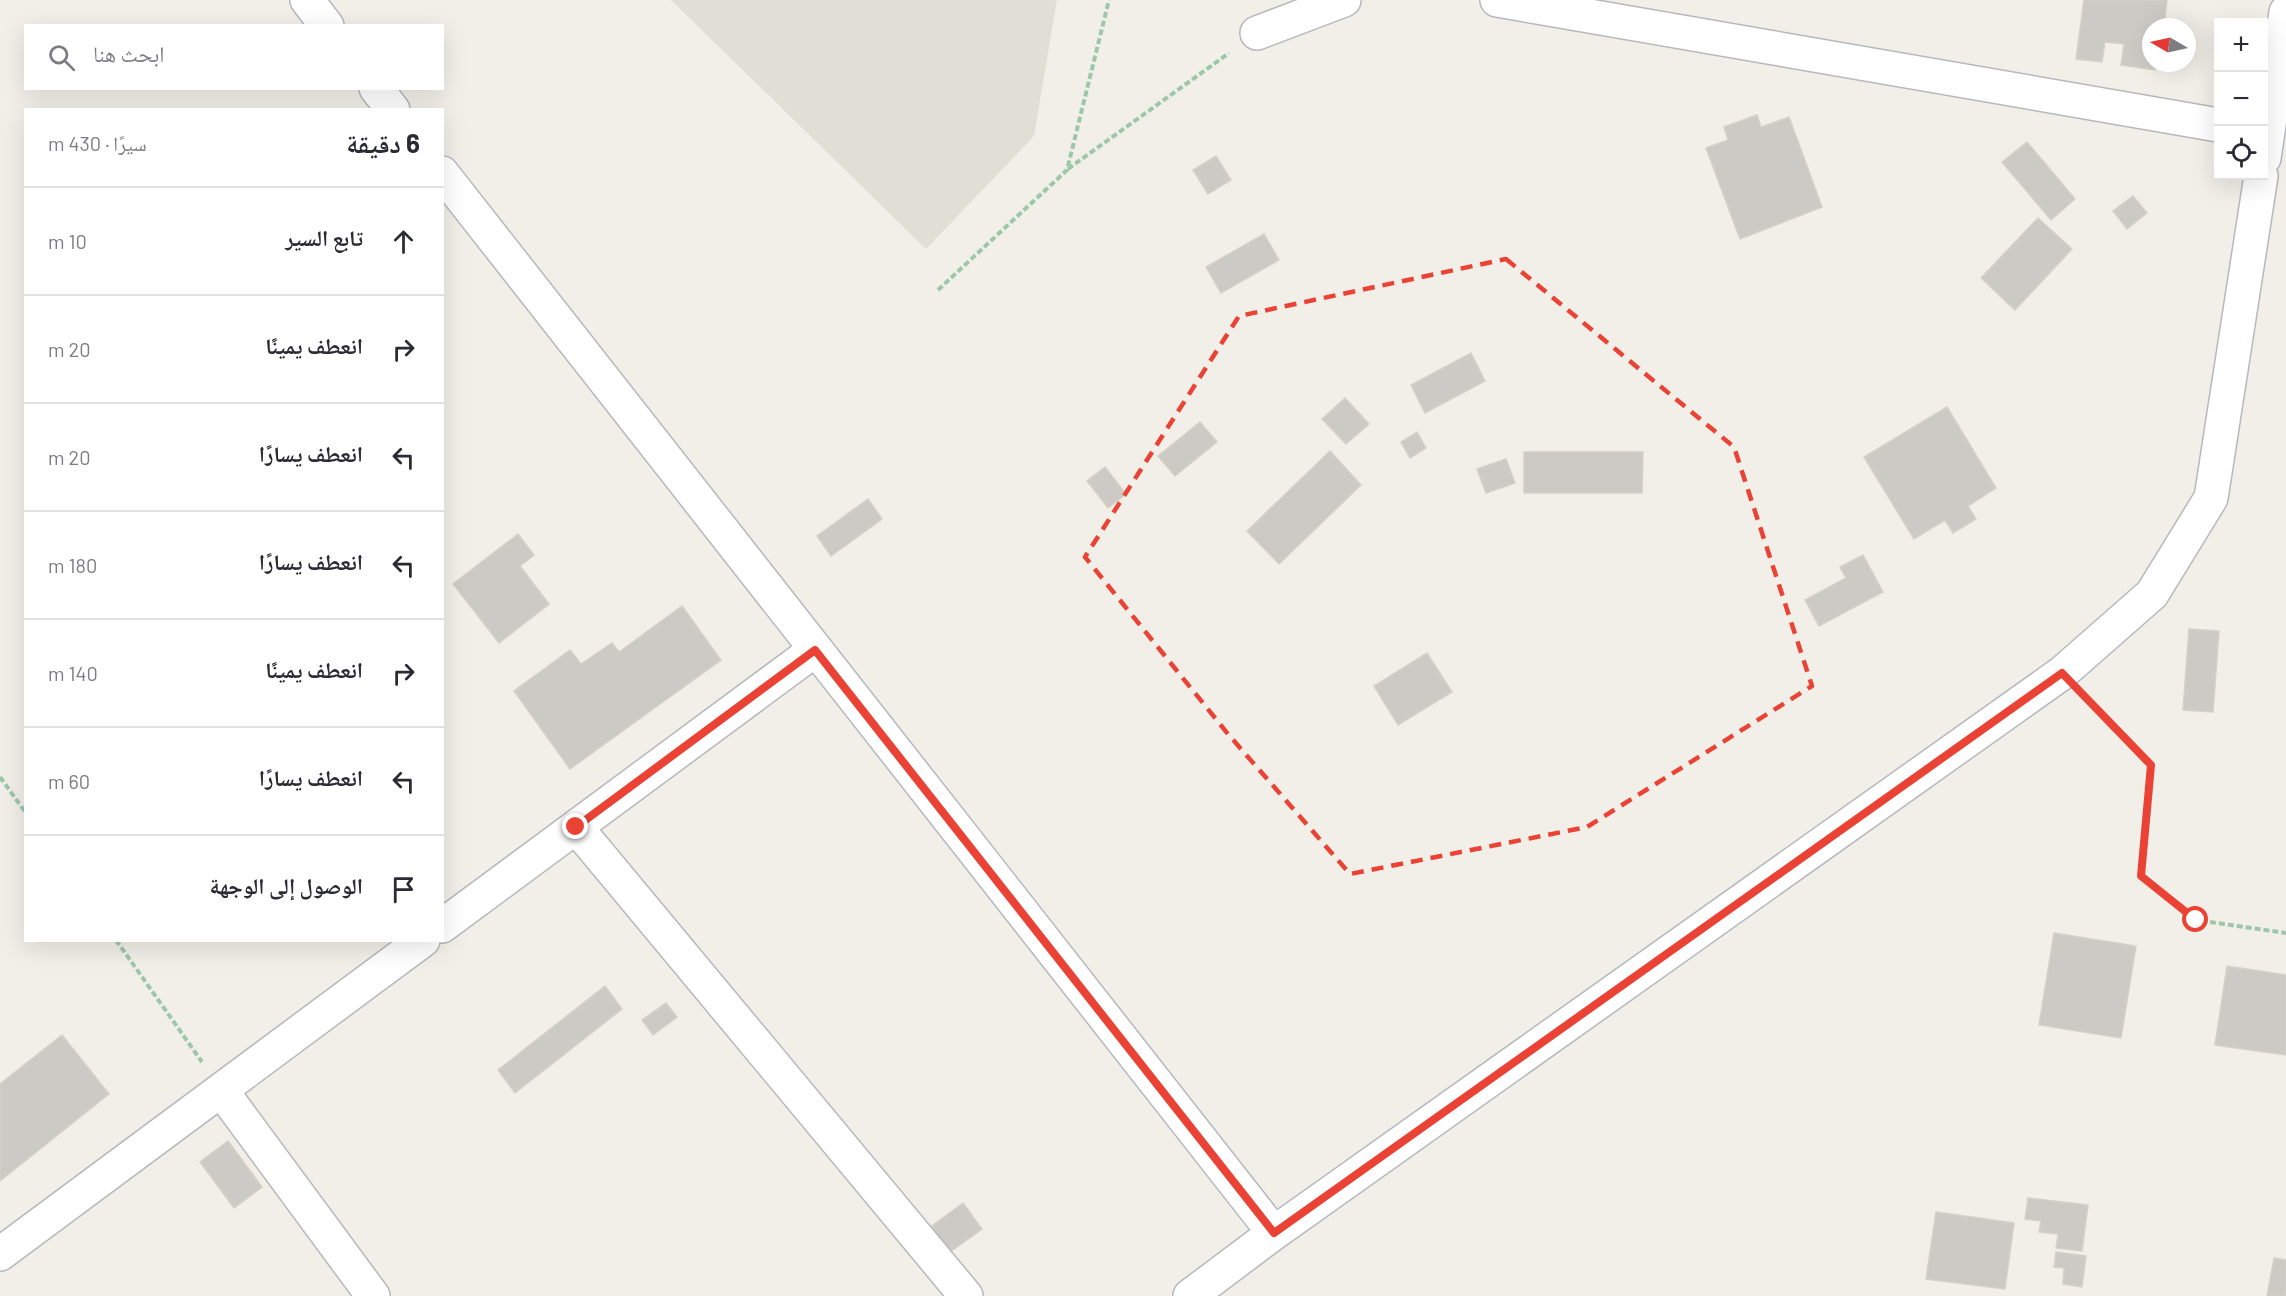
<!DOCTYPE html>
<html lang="ar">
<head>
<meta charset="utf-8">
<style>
  :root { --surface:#fff; --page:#f2f2f3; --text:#2b2b33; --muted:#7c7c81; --line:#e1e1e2 }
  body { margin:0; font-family:Barlow,"Noto Naskh Arabic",sans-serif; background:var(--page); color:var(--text); direction:rtl }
  .controls { position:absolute; right:18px; top:18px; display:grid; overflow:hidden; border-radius:0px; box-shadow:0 6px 24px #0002 }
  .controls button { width:54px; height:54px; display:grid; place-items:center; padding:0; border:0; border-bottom:2px solid var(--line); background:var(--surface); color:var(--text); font:30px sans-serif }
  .compass { position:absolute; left:2142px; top:18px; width:54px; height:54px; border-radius:50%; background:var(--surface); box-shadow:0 6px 24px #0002; rotate:279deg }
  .stop { position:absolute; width:18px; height:18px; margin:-14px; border:4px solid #ea4335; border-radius:50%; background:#fff }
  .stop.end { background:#ea4335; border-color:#fff; box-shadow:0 2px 6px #0008 }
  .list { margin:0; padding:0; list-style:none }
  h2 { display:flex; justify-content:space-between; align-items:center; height:78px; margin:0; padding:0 24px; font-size:26px }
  h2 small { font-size:20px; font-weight:400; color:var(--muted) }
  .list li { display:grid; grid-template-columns:39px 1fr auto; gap:18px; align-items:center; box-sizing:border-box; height:108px; padding:0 24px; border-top:2px solid var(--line) }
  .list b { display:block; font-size:22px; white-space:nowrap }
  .list em { font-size:20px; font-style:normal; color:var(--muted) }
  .icon { flex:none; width:33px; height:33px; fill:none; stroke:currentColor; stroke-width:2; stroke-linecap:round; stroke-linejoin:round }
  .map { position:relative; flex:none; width:2286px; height:1296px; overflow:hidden; direction:ltr }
  .search { position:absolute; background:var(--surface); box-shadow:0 6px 24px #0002; left:24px; top:24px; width:420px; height:66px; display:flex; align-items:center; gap:15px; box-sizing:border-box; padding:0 21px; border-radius:0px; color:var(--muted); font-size:22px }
  .panel { position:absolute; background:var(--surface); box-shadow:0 6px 24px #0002; left:24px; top:108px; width:420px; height:834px; border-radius:0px; direction:rtl }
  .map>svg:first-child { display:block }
</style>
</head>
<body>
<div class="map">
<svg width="2286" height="1296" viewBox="0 0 2286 1296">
  <rect width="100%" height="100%" fill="#f1efe8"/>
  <!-- education -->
  <path fill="#e1ded6" d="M671,0H1057L1034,136L926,249Z"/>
  <!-- building -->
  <path fill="#cccac5" stroke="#d6d1c6" stroke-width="1.5" d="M2084,0H2167L2165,18L2174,20L2173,27H2151V63H2156L2155,70L2121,65L2124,44L2105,42L2102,62L2076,59Z
    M1757,115L1761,127L1789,117L1822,207L1740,239L1706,148L1728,140L1724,127Z
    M2027,142L2075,199L2051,220L2002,162Z
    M1216,156L1231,180L1208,194L1193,170Z
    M2133,196L2147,213L2127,229L2113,211Z
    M2038,218L2072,249L2015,310L1981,278Z
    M1264,234L1279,260L1221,293L1206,267Z
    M1471,353L1485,381L1425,413L1411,385Z
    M1345,398L1369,424L1346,444L1322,419Z
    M1947,407L1996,488L1968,506L1976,519L1953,533L1945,520L1914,539L1864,457Z
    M1200,422L1217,442L1175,476L1158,456Z
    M1417,432L1426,448L1410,458L1401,442Z
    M1330,451L1361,485L1279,564L1247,531Z
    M1524,452H1643L1642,493H1524Z
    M1506,459L1515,483L1486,493L1477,469Z
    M1105,467L1126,494L1108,508L1087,481Z
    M868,499L882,519L831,556L817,536Z
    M518,534L534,555L520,566L549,604L499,643L453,584Z
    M1863,555L1883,592L1819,626L1805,600L1846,578L1840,567Z
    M682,606L721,660L570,769L514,691L570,650L581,664L612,643L619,652Z
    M2189,629L2219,631L2213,712L2183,710Z
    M1427,653L1452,692L1398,725L1374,686Z
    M2054,933L2136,946L2121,1038L2039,1025Z
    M2227,966L2286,975V1055L2215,1045Z
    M605,986L622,1009L515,1093L498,1070Z
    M666,1003L677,1017L653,1035L642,1020Z
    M62,1035L109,1094L0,1181V1084Z
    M228,1141L262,1187L234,1208L200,1162Z
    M2028,1198L2088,1205L2082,1251L2056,1248L2058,1234L2039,1232L2041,1221L2025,1219Z
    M963,1203L982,1229L950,1252L932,1226Z
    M1936,1212L2014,1223L2005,1289L1926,1279Z
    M2056,1252L2086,1256L2082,1287L2063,1284L2064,1268L2054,1267Z
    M2274,1258L2286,1260V1296H2267Z"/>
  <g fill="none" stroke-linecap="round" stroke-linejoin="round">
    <defs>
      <path id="minor" d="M307,0L327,26
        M1497,0L2218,125
        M1257,33L1344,0
        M376,88L393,110
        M2264,158L2286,12
        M442,173L1274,1233
        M576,827L966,1296
        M442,926L815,650
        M221,1090L373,1296
        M0,1254L423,940
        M1190,1296L1274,1233L2062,673L2152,594L2211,498L2261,176"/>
    </defs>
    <!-- minor casing -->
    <use href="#minor" stroke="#b5b8bc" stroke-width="36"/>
    <!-- path -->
    <path stroke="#9cc7a9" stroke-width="4" stroke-dasharray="6 3" stroke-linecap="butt" d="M1068,169L1229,53
      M938,290L1067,170L1109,0
      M2087,699L2151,765L2141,876L2196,920L2286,933
      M0,777L26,813
      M116,940L202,1062"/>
    <!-- minor -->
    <use href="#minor" stroke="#fff" stroke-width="33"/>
  </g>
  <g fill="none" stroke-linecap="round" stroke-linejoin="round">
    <!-- route -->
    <path stroke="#ea4335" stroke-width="8" d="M576,827L815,650L1274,1233L2062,673L2151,765L2141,876L2196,920"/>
  </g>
  <!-- marked area -->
  <path fill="none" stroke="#ea4335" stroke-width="4.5" stroke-dasharray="12 8" stroke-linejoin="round" d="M1506,259L1734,447L1812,686L1587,827L1350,874L1228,734L1085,557L1239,316Z"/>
</svg>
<div class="controls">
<button>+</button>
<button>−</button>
<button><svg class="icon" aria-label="locate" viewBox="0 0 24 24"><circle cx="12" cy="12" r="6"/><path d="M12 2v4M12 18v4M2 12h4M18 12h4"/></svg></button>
</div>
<svg class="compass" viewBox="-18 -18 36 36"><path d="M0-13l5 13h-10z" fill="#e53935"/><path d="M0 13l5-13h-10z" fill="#7c7c81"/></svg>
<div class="stop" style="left:2196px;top:920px"></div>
<div class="stop end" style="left:576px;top:827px"></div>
<div class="search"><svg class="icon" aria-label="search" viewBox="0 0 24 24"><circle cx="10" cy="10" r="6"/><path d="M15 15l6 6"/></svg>ابحث هنا</div>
<section class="panel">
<h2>6 دقيقة<small>سيرًا · 430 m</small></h2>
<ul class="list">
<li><svg class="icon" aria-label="ahead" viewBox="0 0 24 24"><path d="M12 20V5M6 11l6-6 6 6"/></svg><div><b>تابع السير</b></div><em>10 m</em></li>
<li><svg class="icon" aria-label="right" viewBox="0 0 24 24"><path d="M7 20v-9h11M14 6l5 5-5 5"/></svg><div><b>انعطف يمينًا</b></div><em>20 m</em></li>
<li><svg class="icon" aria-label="left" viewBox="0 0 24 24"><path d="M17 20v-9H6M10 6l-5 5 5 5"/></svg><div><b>انعطف يسارًا</b></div><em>20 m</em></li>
<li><svg class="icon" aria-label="left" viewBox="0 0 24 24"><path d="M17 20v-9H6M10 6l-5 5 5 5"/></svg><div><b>انعطف يسارًا</b></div><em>180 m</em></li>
<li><svg class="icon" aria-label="right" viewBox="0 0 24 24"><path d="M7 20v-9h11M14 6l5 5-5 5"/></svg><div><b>انعطف يمينًا</b></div><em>140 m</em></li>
<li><svg class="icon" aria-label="left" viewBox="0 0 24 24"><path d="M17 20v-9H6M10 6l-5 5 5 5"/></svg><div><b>انعطف يسارًا</b></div><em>60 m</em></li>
<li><svg class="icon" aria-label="arrive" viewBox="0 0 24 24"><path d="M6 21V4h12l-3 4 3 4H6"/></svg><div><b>الوصول إلى الوجهة</b></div></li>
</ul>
</section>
</div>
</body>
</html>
